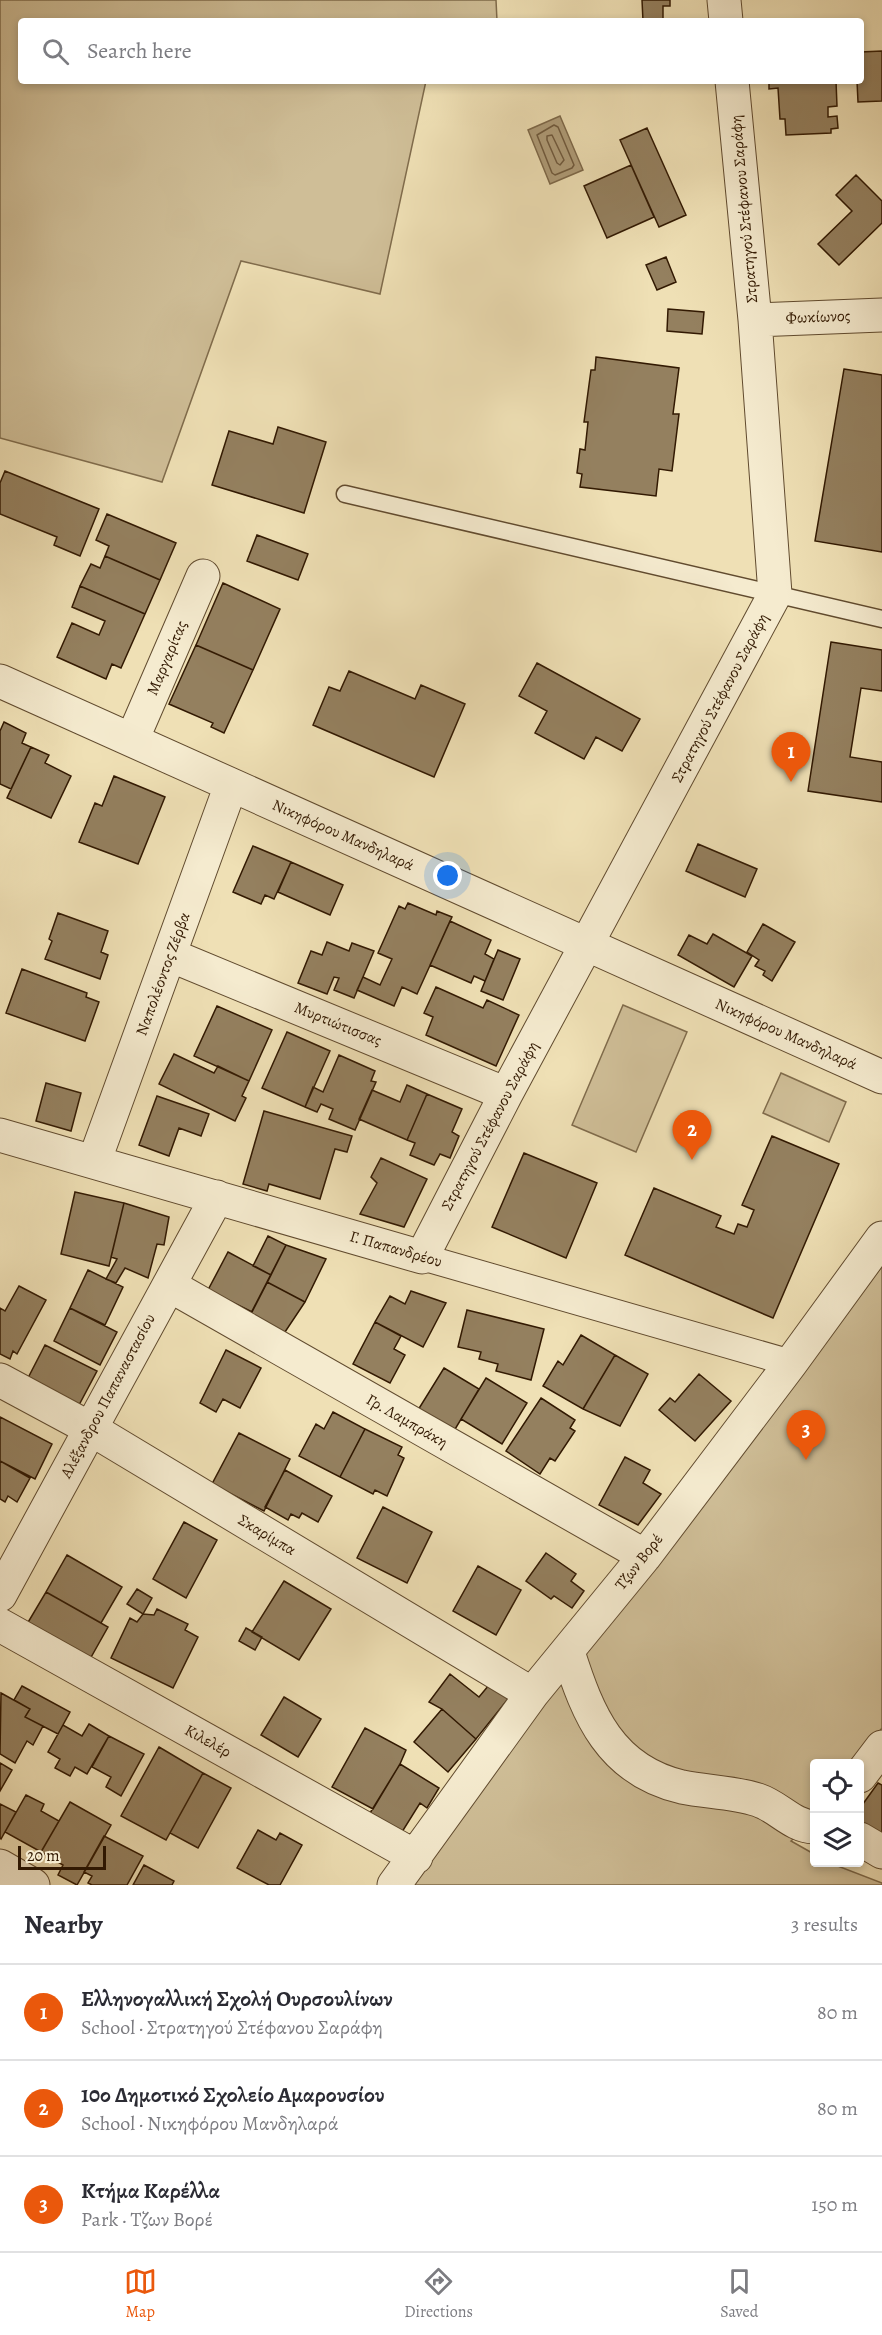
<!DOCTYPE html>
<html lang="en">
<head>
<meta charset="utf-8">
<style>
  :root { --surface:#fff; --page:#f2f2f3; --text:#2b2b33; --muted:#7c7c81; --line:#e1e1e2; --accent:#ea580c }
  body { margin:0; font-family:Alegreya,serif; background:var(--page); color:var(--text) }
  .controls { position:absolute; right:18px; bottom:18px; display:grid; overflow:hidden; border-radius:6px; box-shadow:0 3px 9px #0003 }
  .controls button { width:54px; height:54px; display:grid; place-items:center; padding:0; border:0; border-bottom:2px solid var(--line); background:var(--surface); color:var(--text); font:30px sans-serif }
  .scale { position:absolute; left:18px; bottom:15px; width:88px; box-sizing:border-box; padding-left:6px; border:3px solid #321902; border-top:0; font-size:16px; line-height:21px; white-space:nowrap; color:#321902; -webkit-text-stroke:4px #f5ebcf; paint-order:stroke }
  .you { position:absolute; left:448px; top:876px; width:21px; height:21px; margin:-15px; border:4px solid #fff; border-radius:50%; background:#1a73e8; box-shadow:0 0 0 9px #1a73e833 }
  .badge { display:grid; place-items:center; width:39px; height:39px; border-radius:50%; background:var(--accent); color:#fff; font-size:20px; font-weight:700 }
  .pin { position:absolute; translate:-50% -50px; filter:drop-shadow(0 2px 3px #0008) }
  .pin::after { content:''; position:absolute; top:32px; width:21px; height:18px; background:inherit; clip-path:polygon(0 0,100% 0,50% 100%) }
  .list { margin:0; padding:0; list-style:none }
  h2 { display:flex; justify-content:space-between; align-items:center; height:78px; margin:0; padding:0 24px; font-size:26px }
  h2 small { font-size:20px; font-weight:400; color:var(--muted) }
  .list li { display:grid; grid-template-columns:39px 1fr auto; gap:18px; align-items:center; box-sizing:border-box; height:96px; padding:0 24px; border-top:2px solid var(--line) }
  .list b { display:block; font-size:22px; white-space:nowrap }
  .list p { margin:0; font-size:20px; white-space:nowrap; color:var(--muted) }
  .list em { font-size:20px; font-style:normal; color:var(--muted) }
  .icon { flex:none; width:33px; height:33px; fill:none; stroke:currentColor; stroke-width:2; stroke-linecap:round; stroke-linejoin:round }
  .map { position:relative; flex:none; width:882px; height:1885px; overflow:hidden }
  .search { position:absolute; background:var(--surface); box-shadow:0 3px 9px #0003; left:18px; right:18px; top:18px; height:66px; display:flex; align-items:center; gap:15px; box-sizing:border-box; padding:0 21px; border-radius:6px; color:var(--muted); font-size:22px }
  .sheet { height:366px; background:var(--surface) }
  nav { display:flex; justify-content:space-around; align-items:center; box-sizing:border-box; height:84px; border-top:2px solid var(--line); background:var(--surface); font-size:16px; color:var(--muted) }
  nav a { display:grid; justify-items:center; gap:3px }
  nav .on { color:var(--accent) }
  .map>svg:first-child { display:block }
</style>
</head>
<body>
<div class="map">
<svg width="882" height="1885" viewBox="0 0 882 1885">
  <rect width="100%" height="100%" fill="#efe0b5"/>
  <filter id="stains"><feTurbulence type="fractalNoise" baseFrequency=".00333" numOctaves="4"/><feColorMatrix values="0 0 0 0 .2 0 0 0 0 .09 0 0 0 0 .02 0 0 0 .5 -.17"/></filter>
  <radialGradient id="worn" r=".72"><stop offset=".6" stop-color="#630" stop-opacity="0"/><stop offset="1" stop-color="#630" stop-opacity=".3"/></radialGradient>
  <!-- green -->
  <path fill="#cfbe97" stroke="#806c4c" stroke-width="1.5" d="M0,0H496L497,21H21V81H426L380,294L241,261L162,482L0,438Z
    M623,1005L687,1032L636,1152L572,1125Z
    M781,1073L846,1102L829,1142L763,1113Z
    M882,1266V1728L856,1763L814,1764V1819L791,1841L814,1854V1862L830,1863L882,1883V1885H407L536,1713Z"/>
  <!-- water -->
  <path fill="#af9c78" stroke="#7d6849" stroke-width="1.5" d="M560,116L583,170L550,184L528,130Z"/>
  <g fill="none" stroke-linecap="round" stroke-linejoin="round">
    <!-- shore -->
    <path stroke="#705a3d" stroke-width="1.5" d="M554,125L558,127L574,165L572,168L555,175L552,173L537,135Z
      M552,135L564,160L560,165L557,163L547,140V136Z"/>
  </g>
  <!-- building -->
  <path fill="#94805f" stroke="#321902" stroke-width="1.5" d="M642,0H670V6H663V21H643Z
    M882,51V101L858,102L857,81H861V52Z
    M769,81H836L837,106L828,107V117L837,116L838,128L831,129V133L786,135L785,119H780L778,88L769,89Z
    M647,128L686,215L659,227L620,140Z
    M631,165L654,217L607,238L584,186Z
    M856,175L882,201V223L839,265L818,244L852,211L836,195Z
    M666,257L676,282L657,290L646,265Z
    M668,309L704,312L702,334L667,331Z
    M596,357L679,368L673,414H679L672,471L659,469L656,496L580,487L582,474L577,473L580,449L585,450L588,422H584L591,370H595Z
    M844,369L882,375V552L815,541Z
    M278,427L326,442L304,513L212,485L229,431L273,444Z
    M5,471L99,509L80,556L54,545L57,537L0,514V483Z
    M107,514L176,543L160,580L105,556L109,546L96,540Z
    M257,535L308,554L298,580L247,561Z
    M105,556L160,580L145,614L80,586L91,564L100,568Z
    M223,583L280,609L253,670L196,645Z
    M80,586L145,614L121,668L112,664L106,679L57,657L72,623L99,635L105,621L72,607Z
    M831,642L882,650V691L861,688L850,757L882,762V802L808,791Z
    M196,645L253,670L224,733L211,727L213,723L169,704Z
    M537,663L640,719L622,751L596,737L584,759L535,733L547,711L519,696Z
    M349,671L415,699L421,685L465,704L434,777L313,725L329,687L340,691Z
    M4,722L26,733L22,743L31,747L11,789L0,784V731Z
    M31,747L49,755L45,763L71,776L51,818L7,798Z
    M114,776L165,797L138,864L79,842L95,803L102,806Z
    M698,844L757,869L745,897L686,871Z
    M253,846L291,862L274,899L265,895L261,904L233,892Z
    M291,862L343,885L330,915L278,892Z
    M408,903L436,915L437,911L452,917L417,994L402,987L394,1006L357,990L363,977L380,985L392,959L378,953L399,906L405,909Z
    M58,913L108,931L101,952L108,955L100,979L45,959L52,941L49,939Z
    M450,921L491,940L485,954L494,959L485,981L474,976L471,983L430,965Z
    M763,924L795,942L772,981L763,975L765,971L755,966L759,960L747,952Z
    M713,934L752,956L734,987L678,955L689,935L707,944Z
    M327,942L349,951L352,943L374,951L354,998L334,990L339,978L334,977L327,994L298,983L311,951L322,955Z
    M498,950L520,959L503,1000L481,991Z
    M22,969L87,993L86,997L99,1002L85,1041L6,1013Z
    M436,987L483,1008L487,1000L519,1015L496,1066L426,1035L433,1017L424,1013Z
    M217,1006L272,1030L249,1081L194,1056Z
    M287,1032L330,1051L305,1107L262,1088Z
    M174,1054L214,1073L218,1066L249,1081L242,1096L246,1098L235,1121L159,1084Z
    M339,1055L375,1071L371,1081L376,1082L355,1130L329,1119L333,1109L321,1104L317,1112L305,1107L313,1087L323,1092Z
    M46,1083L81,1093L71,1131L36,1121Z
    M407,1085L427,1094L407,1140L359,1119L372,1090L400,1102Z
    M427,1094L462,1109L452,1132L459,1136L450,1158L440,1154L434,1165L410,1155L415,1143L407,1140Z
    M157,1096L209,1114L201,1136L179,1128L169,1156L139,1145Z
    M264,1111L352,1136L347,1152L335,1149L320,1199L269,1184L267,1191L243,1184Z
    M772,1136L839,1164L773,1318L625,1255L654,1188L721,1216L716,1227L734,1234L738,1224L747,1227L754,1210L742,1205Z
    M524,1153L597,1183L566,1258L492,1227Z
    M381,1158L427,1179L404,1227L360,1214L377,1183L371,1177Z
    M75,1192L124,1203L109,1266L61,1254Z
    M124,1203L169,1217L164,1245L157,1244L148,1278L125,1268L116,1283L106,1279L117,1259L111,1257Z
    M268,1236L286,1245L271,1275L253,1266Z
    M286,1245L326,1259L305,1302L267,1282Z
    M228,1252L271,1275L252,1312L208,1290Z
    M88,1270L123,1287L105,1325L70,1308Z
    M267,1282L305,1302L283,1335L249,1317Z
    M19,1286L46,1300L17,1354L13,1351L10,1359L0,1354V1308L5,1311Z
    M411,1291L446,1303L423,1347L375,1322L390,1296L405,1304Z
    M70,1308L117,1332L100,1365L54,1341Z
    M467,1310L544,1329L531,1380L496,1371L498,1364L479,1359L481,1352L458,1347Z
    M375,1322L401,1336L394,1349L405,1355L390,1383L353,1364Z
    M581,1335L615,1355L583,1409L543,1386L558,1361L563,1365Z
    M45,1345L97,1371L79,1405L28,1378Z
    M226,1350L261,1368L240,1408L223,1399L216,1412L200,1403Z
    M615,1355L648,1374L620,1426L583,1409Z
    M444,1368L479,1389L454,1431L418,1410Z
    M699,1374L731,1401L695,1441L659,1410L670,1398L675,1402Z
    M486,1378L527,1403L502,1444L461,1419Z
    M541,1398L575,1420L570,1428L575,1431L555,1461L550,1458L540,1474L506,1451Z
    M333,1412L365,1429L340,1477L299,1456L316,1424L324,1429Z
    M0,1417L52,1444L35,1479L0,1461Z
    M365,1429L402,1447L398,1455L404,1458L387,1496L375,1490L373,1494L340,1477Z
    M239,1433L290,1459L264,1511L212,1484Z
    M625,1457L650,1470L643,1483L661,1494L638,1525L599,1505Z
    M0,1461L30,1478L17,1502L8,1496L5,1502L0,1499Z
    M285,1470L332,1496L318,1522L302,1513L299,1518L291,1514L288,1520L265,1507Z
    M383,1507L432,1532L407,1583L357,1558Z
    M184,1522L217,1540L186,1598L153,1579Z
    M546,1553L576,1574L571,1581L584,1591L572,1608L554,1596L551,1599L526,1581Z
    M67,1555L122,1587L101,1623L46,1592Z
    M478,1566L521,1590L496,1635L453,1611Z
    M284,1581L331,1609L299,1660L252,1632Z
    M137,1589L152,1598L143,1614L127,1604Z
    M46,1592L108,1627L90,1659L27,1624Z
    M157,1609L188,1624L185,1630L198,1637L173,1688L111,1658L130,1618L137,1622L143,1614L154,1615Z
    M246,1628L262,1637L255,1650L239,1641Z
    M450,1674L479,1697L489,1685L508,1699L476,1739L442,1709L429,1702Z
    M22,1686L70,1712L58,1734L25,1717L30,1709L14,1700Z
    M1,1693L30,1709L25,1717L43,1726L33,1745L27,1741L15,1763L0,1754Z
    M284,1697L321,1719L298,1757L261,1735Z
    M442,1709L476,1739L448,1772L414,1742Z
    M89,1724L109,1736L87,1774L75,1767L70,1776L55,1768L60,1759L48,1752L63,1725L82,1736Z
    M365,1728L406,1750L400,1764L373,1809L332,1787Z
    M109,1736L144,1754L121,1796L106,1787L111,1777L92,1767Z
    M159,1747L203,1773L166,1840L121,1816Z
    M0,1763L12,1770L0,1791Z
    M400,1764L439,1788L427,1808L420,1803L402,1832L370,1813Z
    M203,1773L231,1788L198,1848L170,1833Z
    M878,1783L882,1785V1840L860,1825V1808Z
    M26,1795L44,1804L41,1811L59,1821L41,1852L5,1832Z
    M70,1802L111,1825L77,1885L58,1875L63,1865L41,1852Z
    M0,1804L16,1812L1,1839L0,1838Z
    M258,1830L276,1840L280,1833L302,1845L280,1885H269L237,1868Z
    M104,1836L143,1856L127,1885H92L88,1883L92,1876L84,1872Z
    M144,1865L174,1881L172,1885H133Z"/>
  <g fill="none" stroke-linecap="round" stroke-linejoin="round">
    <defs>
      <path id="service" d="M345,494L882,619"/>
      <path id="pedestrian" d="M422,1257L791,1363"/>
      <path id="minor" d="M724,0L726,21
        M755,320L882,315
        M0,681L882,1077
        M132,740L203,576
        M170,955L506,1094
        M0,1135L422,1257L506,1094L775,594L755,320L732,81
        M94,1162L231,785
        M169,1285L645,1556
        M0,1380L91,1429L532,1694
        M0,1595L217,1197
        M0,1625L416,1857
        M568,1652C588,1715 610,1770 682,1787C707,1792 734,1792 758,1800C779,1807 792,1826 814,1827
        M0,1866L33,1885
        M394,1885L532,1694L645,1556L791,1363L882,1238"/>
      <path id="tertiary" d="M860,1776L882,1747
        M860,1839L882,1852"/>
    </defs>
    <!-- service casing -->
    <use href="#service" stroke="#614b2f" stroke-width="19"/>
    <!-- pedestrian casing -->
    <use href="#pedestrian" stroke="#614b2f" stroke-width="28"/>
    <!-- minor casing -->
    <use href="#minor" stroke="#614b2f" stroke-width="35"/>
    <!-- tertiary casing -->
    <use href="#tertiary" stroke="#614b2f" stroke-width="35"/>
    <!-- service -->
    <use href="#service" stroke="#f5ebcf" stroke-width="16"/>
    <!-- pedestrian -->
    <use href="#pedestrian" stroke="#f5ebcf" stroke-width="26"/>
    <!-- minor -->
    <use href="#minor" stroke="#f5ebcf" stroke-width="33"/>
    <!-- tertiary -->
    <use href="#tertiary" stroke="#f5ebcf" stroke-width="33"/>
  </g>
  <g text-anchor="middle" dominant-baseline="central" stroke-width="6" stroke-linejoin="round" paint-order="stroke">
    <!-- street labels -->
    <g font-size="16" fill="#321902" stroke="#f5ebcf">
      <text transform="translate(744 209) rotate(-95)">Στρατηγού Στέφανου Σαράφη</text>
      <text transform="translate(818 317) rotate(-2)">Φωκίωνος</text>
      <text transform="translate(167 658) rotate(-67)">Μαργαρίτας</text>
      <text transform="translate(720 698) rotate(-62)">Στρατηγού Στέφανου Σαράφη</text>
      <text transform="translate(343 835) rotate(24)">Νικηφόρου Μανδηλαρά</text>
      <text transform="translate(163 974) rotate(-70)">Ναπολέοντος Ζέρβα</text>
      <text transform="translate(338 1024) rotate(22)">Μυρτιώτισσας</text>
      <text transform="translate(786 1034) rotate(24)">Νικηφόρου Μανδηλαρά</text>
      <text transform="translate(490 1126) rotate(-62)">Στρατηγού Στέφανου Σαράφη</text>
      <text transform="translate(396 1249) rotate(16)">Γ. Παπανδρέου</text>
      <text transform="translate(108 1396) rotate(-62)">Αλέξανδρου Παπαναστασίου</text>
      <text transform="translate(407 1421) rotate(30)">Γρ. Λαμπράκη</text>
      <text transform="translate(267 1535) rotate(31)">Σκαρίμπα</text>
      <text transform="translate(639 1562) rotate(-52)">Τζων Βορέ</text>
      <text transform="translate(208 1741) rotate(29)">Κιλελέρ</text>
    </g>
  </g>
  <rect width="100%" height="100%" filter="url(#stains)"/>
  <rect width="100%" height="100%" fill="url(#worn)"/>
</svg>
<div class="controls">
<button><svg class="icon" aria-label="locate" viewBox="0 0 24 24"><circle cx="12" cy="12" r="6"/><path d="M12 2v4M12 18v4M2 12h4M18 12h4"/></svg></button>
<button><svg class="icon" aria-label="layers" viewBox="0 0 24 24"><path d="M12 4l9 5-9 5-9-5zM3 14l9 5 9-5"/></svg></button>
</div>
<div class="scale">20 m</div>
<div class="you"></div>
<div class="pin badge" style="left:791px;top:782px">1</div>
<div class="pin badge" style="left:692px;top:1160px">2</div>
<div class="pin badge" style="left:806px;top:1460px">3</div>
<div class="search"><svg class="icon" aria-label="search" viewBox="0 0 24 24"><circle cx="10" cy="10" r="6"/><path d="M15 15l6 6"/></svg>Search here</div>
</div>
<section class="sheet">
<h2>Nearby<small>3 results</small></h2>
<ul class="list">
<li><span class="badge">1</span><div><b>Ελληνογαλλική Σχολή Ουρσουλίνων</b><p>School · Στρατηγού Στέφανου Σαράφη</p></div><em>80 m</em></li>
<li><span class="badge">2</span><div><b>10ο Δημοτικό Σχολείο Αμαρουσίου</b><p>School · Νικηφόρου Μανδηλαρά</p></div><em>80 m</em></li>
<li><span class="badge">3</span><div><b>Κτήμα Καρέλλα</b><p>Park · Τζων Βορέ</p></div><em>150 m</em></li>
</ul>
</section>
<nav>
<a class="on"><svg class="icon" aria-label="map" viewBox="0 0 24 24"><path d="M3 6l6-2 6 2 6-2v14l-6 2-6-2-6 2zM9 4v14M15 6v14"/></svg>Map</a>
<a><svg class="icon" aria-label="directions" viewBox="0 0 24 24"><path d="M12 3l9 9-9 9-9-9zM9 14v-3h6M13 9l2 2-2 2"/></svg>Directions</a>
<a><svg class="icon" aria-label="saved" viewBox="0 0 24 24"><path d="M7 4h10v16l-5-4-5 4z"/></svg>Saved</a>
</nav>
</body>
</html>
